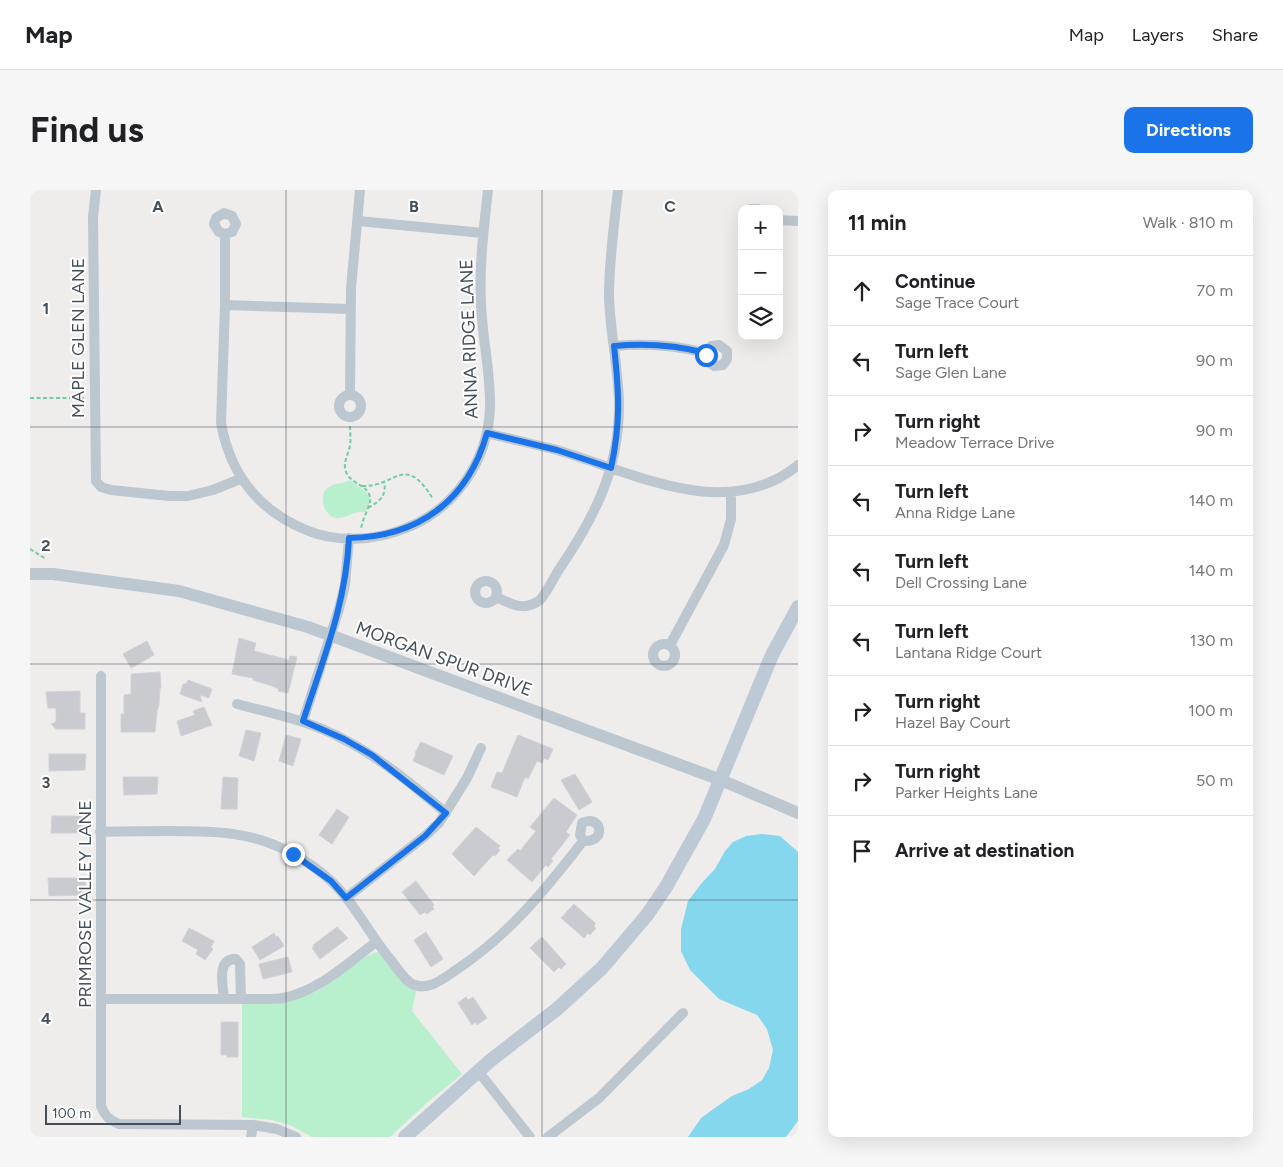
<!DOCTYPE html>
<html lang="en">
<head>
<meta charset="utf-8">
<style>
  :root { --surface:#fff; --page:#f6f6f6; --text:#202124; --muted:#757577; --line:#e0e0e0; --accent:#1a73e8 }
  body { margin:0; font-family:Figtree,sans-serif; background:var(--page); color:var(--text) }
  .controls { position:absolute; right:15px; top:15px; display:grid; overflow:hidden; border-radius:10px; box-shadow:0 5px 20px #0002 }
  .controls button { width:45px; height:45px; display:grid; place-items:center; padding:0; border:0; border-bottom:1px solid var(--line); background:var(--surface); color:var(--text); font:25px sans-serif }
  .scale { position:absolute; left:15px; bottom:12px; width:136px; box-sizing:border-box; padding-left:5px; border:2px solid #444f5a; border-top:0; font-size:14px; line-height:18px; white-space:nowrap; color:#444f5a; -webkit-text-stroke:4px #fff; paint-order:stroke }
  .stop { position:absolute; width:15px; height:15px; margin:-11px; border:4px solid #1a73e8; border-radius:50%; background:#fff }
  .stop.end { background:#1a73e8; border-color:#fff; box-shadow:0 1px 5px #0008 }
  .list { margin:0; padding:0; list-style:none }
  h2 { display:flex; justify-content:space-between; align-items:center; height:65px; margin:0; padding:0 20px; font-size:21px }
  h2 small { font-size:16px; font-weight:400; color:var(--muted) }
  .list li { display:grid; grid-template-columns:32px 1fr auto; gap:15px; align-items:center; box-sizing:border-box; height:70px; padding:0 20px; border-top:1px solid var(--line) }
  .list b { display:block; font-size:19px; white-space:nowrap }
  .list p { margin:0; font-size:16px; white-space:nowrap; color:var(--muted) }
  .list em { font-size:16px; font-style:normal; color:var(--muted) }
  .icon { flex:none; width:28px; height:28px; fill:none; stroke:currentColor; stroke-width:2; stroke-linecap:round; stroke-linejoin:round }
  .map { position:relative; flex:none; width:768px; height:947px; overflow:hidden; border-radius:10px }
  header { display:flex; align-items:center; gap:30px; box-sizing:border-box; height:70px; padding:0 25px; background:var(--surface); border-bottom:1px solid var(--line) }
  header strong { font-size:24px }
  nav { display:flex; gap:28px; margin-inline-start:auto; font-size:18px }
  .intro { display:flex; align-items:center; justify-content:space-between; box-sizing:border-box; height:120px; padding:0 30px }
  h1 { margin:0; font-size:35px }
  .button { padding:12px 22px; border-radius:10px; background:var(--accent); color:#fff; font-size:18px; font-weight:700 }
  main { display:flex; gap:30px; padding:0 30px }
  aside { flex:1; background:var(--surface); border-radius:10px; box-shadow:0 5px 20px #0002 }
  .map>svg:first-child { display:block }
</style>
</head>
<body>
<header>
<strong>Map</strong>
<nav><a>Map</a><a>Layers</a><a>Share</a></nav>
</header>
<div class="intro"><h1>Find us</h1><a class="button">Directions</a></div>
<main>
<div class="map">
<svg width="768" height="947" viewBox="0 0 768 947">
  <rect width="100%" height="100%" fill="#efecec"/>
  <!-- green -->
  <path fill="#b8efcd" d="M320,290C332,302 347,301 335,322C321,319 309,337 297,322C292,316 292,309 294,302C303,291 309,296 320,290Z
    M348,762L352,765L380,798L386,801L382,821L432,884L399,911L360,947H282L260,935L242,930L212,927V814C237,813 262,812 285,802C302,794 334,763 348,762Z"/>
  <!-- water -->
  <path fill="#84d7ed" d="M732,644L750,646L768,662V931L756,947H658L671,928L702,906L719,899L732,890L739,878L743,860L737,839L727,825L689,809L660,780L651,761V739L658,711L671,694L685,679L695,661L703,652L716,646Z"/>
  <!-- building -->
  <path fill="#c9cbd1" stroke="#d0d2d8" d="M209,448L226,453L224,461L259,470L260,466L267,467L258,503L248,501L249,499L242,496L223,490V488L202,484Z
    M117,451L124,465L101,478L93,464Z
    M130,482L131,498H130L129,515L127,521L125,542H91V524H94V505L101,504V484Z
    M158,490L182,499L179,508L170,505L172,512L150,504L153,494H156Z
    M50,501V523H55V539H26L21,534L26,532V518H18L16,502Z
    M174,517L182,535L151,546L147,531L165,525L163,521Z
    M216,540L231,543L224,571L209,566Z
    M256,545L271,549L263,576L249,571Z
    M488,545L523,559L518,570L514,568L512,573L507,571L498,589L495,587L487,607L461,597L467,582L472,583Z
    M391,552L423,566L414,585L383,571L386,564L385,563Z
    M19,564H56L55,580L19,581Z
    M545,584L562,612L549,620L531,590Z
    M93,587H128L127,604L94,605Z
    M193,587L208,588L207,619H191Z
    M524,608L547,625L536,642L540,645L521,669L523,671L518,677L516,675L502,692L477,670L488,659L490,661L506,641L500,637Z
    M307,619L319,627L302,654L289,645Z
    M22,626H56V643H21Z
    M446,637L470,656L468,658L470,660L465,666L463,665L444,686L422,664Z
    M18,688H56L55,705L19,706Z
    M386,691L404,715L402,717L404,719L397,724L395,722L390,725L372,702Z
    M544,714L565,733L564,737L566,738L560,745L558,743L554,748L531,728Z
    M307,737L318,748L290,769L282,758L284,757L283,755Z
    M159,738L184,751L181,757L183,759L175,770L166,764L168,760L152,751Z
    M396,742L413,769L401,777L384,750Z
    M244,743L246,747L248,746L254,756L230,770L222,757Z
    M512,747L536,774L531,779L529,777L524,782L500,758Z
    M258,767L262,782L233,789L229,774Z
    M436,807L438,810L443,807L457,828L447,835L446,832L442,835L428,813Z
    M191,832H208V867H197V865H191Z"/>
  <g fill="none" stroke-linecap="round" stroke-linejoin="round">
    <!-- path -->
    <path stroke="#6fcd9f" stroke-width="2" stroke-dasharray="4 2.5" stroke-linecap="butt" d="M0,208H54
      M320,236C320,242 321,249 320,255C319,263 314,270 315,278C317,294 337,293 340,307C342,315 332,327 331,340
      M332,296C367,297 374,262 403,309
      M338,318C350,311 357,306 354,291
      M0,359L16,369"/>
    <!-- minor -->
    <path stroke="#bcc7cf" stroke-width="10" d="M66,0L63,27L66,291L71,297L81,300L139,306H158L183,300L210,289
      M721,19H728
      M749,30L768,31
      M328,31L453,43
      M195,44L189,42L184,34L186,28L194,23L202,26L206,34L202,42L195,44V115L191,233C200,284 228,320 276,340C307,353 345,351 376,338C425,319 458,271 460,218C461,183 452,148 451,113C449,75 454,37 458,0
      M195,115L320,119
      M584,156C616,153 645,155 676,163L681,156L689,155L697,161V169L693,175L684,176L677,171L676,163
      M320,205L321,98L330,0
      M309 216a11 11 0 1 1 22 0a11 11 0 1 1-22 0Z
      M457,243C480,249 504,254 527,260C603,282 696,334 768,275
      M445 402a11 11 0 1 1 22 0a11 11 0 1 1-22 0Z
      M466,407C481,414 494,422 510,410C517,402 522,391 528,381C563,330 589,281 589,216C589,180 580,143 579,106C579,71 584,35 588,0
      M623 465a11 11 0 1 1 22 0a11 11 0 1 1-22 0Z
      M640,455L694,355L701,329V302
      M71,486V916C75,926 79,930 89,934L223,935L247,939L266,947
      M207,514C244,524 280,531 313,549C351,568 384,596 416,623
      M273,531L309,419L315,395L319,348
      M70,642C93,641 116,641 139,641C184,641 223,641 263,664C276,671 289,680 300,690C324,712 339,744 360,769C366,776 373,789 382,794C398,802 414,788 426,780C478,746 516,699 553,651C578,653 571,623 552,633L550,645L553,651
      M316,708L395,646L409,633L437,588L451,558
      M71,809H234C240,809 247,809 253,808C289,801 318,773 346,752
      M194,809C193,796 186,768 206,769L210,774L211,809
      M448,881L500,947
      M221,947L223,935
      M518,947L569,908L653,823"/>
    <!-- tertiary -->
    <path stroke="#bcc7cf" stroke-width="12" d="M0,384H23L149,401L278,437L691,590L768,623"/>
    <!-- secondary -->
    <path stroke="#bec9d6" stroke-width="14" d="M375,947L461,870L527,819L572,778L617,725L636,697L674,629L742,465L768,417"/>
  </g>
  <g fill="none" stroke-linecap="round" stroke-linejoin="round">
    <!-- route -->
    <path stroke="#1a73e8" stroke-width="6" d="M263,664L301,691L316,708L395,646L416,623L342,565L314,549L273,531C293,470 316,414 319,348C388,347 438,311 457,243L527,260L581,278C591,232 589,202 584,156C616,153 645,155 676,163V165"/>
  </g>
  <!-- grid -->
  <path fill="none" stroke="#444f5a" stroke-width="1" stroke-opacity="0.55" d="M256,0V947M512,0V947M0,237H768M0,474H768M0,710H768"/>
  <g text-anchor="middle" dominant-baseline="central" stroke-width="4" stroke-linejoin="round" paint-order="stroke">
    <!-- street labels -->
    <g font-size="18" fill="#444f5a" stroke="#fff">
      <text transform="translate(48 148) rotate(-90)">MAPLE GLEN LANE</text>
      <text transform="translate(439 149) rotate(-92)">ANNA RIDGE LANE</text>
      <text transform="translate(414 469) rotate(20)">MORGAN SPUR DRIVE</text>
      <text transform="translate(55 714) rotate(-90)">PRIMROSE VALLEY LANE</text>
    </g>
  </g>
  <g font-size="16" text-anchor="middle" font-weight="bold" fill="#444f5a" stroke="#fff" stroke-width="4" stroke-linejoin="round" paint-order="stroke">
    <text x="128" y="22">A</text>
    <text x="384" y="22">B</text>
    <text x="640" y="22">C</text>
    <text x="16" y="124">1</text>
    <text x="16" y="361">2</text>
    <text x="16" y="598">3</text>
    <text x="16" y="834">4</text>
  </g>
</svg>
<div class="controls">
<button>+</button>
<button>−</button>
<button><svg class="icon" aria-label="layers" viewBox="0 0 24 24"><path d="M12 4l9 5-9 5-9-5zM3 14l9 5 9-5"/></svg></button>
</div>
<div class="scale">100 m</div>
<div class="stop" style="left:676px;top:165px"></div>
<div class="stop end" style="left:263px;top:664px"></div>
</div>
<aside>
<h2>11 min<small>Walk · 810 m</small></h2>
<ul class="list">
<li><svg class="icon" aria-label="ahead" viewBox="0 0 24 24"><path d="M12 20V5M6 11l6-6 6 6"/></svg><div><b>Continue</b><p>Sage Trace Court</p></div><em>70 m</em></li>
<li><svg class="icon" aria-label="left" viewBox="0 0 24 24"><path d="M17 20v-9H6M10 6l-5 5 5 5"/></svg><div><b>Turn left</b><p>Sage Glen Lane</p></div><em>90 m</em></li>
<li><svg class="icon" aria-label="right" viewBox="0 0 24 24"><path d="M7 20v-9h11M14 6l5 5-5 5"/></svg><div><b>Turn right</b><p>Meadow Terrace Drive</p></div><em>90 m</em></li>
<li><svg class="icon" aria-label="left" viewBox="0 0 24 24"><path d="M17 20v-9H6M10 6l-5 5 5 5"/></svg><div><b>Turn left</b><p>Anna Ridge Lane</p></div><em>140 m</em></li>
<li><svg class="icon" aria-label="left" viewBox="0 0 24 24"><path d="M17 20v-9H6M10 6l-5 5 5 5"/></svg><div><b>Turn left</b><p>Dell Crossing Lane</p></div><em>140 m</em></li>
<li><svg class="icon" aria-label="left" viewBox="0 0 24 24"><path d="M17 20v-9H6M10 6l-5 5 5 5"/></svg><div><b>Turn left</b><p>Lantana Ridge Court</p></div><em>130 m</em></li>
<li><svg class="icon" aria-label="right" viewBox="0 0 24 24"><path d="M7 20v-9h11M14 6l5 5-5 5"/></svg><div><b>Turn right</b><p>Hazel Bay Court</p></div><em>100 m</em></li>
<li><svg class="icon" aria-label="right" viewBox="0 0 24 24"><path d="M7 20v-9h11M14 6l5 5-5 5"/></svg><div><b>Turn right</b><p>Parker Heights Lane</p></div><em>50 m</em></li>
<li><svg class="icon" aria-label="arrive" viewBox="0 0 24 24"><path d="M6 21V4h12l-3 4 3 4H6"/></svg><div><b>Arrive at destination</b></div></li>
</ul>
</aside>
</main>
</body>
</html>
